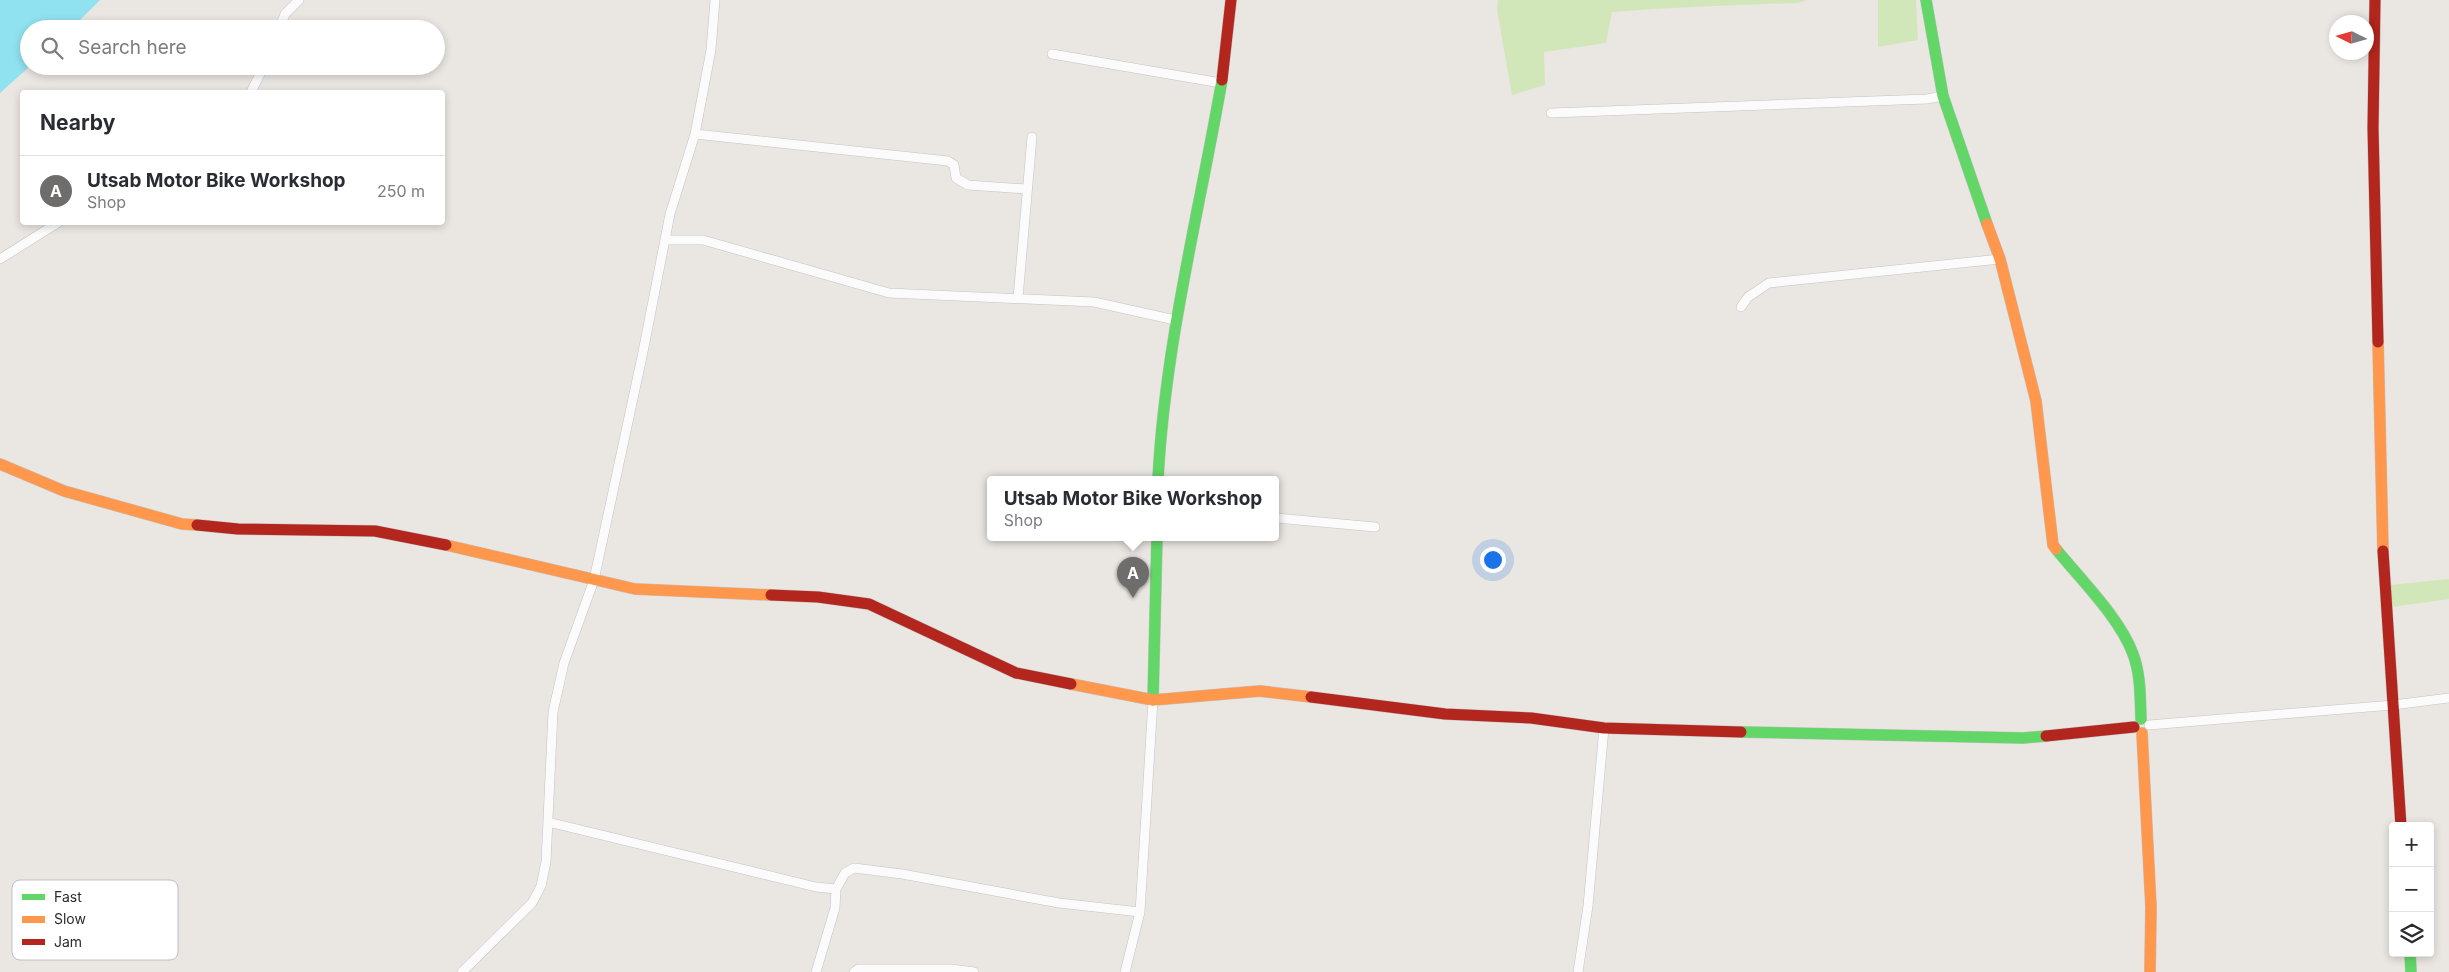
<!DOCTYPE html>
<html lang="en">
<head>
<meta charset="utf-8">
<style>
  :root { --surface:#fff; --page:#f2f2f3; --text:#2b2b33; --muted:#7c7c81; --line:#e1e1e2; --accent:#6e6d6c }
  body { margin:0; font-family:Inter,sans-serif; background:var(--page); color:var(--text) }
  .controls { position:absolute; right:15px; bottom:15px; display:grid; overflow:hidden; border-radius:5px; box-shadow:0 2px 8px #0003 }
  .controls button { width:45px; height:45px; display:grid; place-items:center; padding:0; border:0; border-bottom:1px solid var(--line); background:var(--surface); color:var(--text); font:25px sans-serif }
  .compass { position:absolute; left:2329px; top:15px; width:45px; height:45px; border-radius:50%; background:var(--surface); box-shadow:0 2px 8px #0003; rotate:275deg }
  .you { position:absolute; left:1492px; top:559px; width:18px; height:18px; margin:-12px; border:4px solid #fff; border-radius:50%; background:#1a73e8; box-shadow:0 0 0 8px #1a73e833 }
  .badge { display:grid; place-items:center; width:32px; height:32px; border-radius:50%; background:var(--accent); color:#fff; font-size:16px; font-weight:700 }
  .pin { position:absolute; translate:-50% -41px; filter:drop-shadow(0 1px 2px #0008) }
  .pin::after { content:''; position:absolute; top:26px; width:18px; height:15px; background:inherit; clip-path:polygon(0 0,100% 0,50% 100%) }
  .popup { position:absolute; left:987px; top:476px; width:292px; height:65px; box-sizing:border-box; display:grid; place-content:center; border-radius:5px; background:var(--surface); filter:drop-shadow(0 1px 4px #0005); font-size:16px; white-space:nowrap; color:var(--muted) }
  .popup b { font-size:19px; color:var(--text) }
  .popup::after { content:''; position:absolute; left:50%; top:100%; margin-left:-10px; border:10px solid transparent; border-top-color:var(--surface) }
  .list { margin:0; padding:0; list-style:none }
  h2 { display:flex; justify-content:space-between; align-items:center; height:65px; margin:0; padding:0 20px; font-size:21px }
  h2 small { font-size:16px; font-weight:400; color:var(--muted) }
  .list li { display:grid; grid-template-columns:32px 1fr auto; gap:15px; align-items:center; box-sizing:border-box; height:70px; padding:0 20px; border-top:1px solid var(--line) }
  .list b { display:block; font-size:19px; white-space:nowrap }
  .list p { margin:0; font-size:16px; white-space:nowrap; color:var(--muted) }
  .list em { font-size:16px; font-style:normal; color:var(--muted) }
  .icon { flex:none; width:28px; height:28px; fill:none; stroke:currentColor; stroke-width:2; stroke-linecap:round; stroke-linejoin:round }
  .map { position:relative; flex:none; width:2449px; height:972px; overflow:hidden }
  .search { position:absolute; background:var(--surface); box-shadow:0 2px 8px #0003; left:20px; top:20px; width:425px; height:55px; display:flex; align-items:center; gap:12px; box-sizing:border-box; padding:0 18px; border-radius:28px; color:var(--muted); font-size:19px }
  .panel { position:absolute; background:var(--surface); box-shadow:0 2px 8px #0003; left:20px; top:90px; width:425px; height:135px; border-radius:5px }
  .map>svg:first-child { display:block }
</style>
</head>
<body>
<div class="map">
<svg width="2449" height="972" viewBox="0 0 2449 972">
  <rect width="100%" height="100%" fill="#eae6e2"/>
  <!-- green -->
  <path fill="#d1e7b9" d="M1498,0H1807L1798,3C1736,5 1674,7 1612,12L1606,43L1544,52L1545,85L1512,95L1497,10Z
    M1878,0H1916L1918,40L1878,47Z
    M2449,579V599L2391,607L2390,585Z"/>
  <!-- water -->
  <path fill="#91e2f0" d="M0,0H100L71,29H29L30,66L0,93Z"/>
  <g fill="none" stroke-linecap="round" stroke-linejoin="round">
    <defs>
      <path id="street" d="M279,29L285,14L299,0
        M1052,54L1221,83
        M251,92L264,66
        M1551,113L1927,99L1943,96
        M695,134L948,161L954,165L956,178L968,185L1027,189
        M665,240H703L889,293L1094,302L1175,320
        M0,259L59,222
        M1018,298L1032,137
        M1741,307L1748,297L1769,283L2000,259
        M1276,518L1375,527
        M2149,725L2393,705L2449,698
        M548,822L816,887L836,889L845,873L854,868L902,874L1059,903L1140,912
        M462,972L532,903L541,886L546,862L553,712L564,663L594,580L643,352L670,214L695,134L711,50L715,0
        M816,972L835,908L836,889
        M854,972L858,969H951L974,972
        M1125,972L1140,912L1153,700
        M1578,972L1588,906L1604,728"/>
      <path id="fast" d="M1926,0L1943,96L1987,224
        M1158,479C1165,344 1199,213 1222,80
        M2056,549C2081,580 2120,618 2133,654C2141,675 2140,698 2141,719
        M1153,700L1157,537
        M1741,732L2023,738L2046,736
        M2410,953L2411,972"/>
      <path id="slow" d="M1987,224L2000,259L2036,401L2053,545L2056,549
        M2378,342L2383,551
        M0,464L64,491L182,524L197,525
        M446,545L635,589L771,595
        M1071,684L1153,700L1260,691L1311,697
        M2142,733L2151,907L2150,972"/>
      <path id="jam" d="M2375,0L2373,128L2378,342
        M1222,80L1231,0
        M197,525L238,529L375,531L446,545
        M2383,551L2401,826
        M771,595L818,597L869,604L1016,673L1071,684
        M1311,697L1445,714L1531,718L1604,728L1741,732
        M2046,736L2134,727"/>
    </defs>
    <!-- street casing -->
    <use href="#street" stroke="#c4c3c3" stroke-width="10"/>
    <!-- fast casing -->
    <use href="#fast" stroke="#c4c3c3" stroke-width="12"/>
    <!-- slow casing -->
    <use href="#slow" stroke="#c4c3c3" stroke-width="12"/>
    <!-- jam casing -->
    <use href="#jam" stroke="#c4c3c3" stroke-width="12"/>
    <!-- street -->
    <use href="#street" stroke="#fcfbfb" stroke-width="9"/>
    <!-- fast -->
    <use href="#fast" stroke="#63d668" stroke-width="11"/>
    <!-- slow -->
    <use href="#slow" stroke="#ff974d" stroke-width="11"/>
    <!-- jam -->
    <use href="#jam" stroke="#b3261e" stroke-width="11"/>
  </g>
  <!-- legend -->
  <rect x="12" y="880" width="166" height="80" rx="8" fill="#fff" stroke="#c0c0c0" stroke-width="1"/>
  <rect x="22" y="894" width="23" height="6" fill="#63d668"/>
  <rect x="22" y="916" width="23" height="7" fill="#ff974d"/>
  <rect x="22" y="939" width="23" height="6" fill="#b3261e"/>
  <g font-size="14" fill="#2c2c2c">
    <text x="54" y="902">Fast</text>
    <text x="54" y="924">Slow</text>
    <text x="54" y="947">Jam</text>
  </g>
</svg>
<div class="controls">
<button>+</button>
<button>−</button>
<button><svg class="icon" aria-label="layers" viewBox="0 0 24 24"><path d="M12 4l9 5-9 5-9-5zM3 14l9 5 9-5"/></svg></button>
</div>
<svg class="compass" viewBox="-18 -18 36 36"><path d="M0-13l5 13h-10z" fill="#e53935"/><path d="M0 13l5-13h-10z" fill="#7c7c81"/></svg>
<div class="you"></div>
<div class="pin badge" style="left:1133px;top:598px">A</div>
<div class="popup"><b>Utsab Motor Bike Workshop</b>Shop</div>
<div class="search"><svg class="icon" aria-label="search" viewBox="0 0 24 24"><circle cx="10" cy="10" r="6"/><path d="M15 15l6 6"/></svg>Search here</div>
<section class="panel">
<h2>Nearby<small></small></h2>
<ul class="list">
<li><span class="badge">A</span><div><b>Utsab Motor Bike Workshop</b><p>Shop</p></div><em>250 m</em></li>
</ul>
</section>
</div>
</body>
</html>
